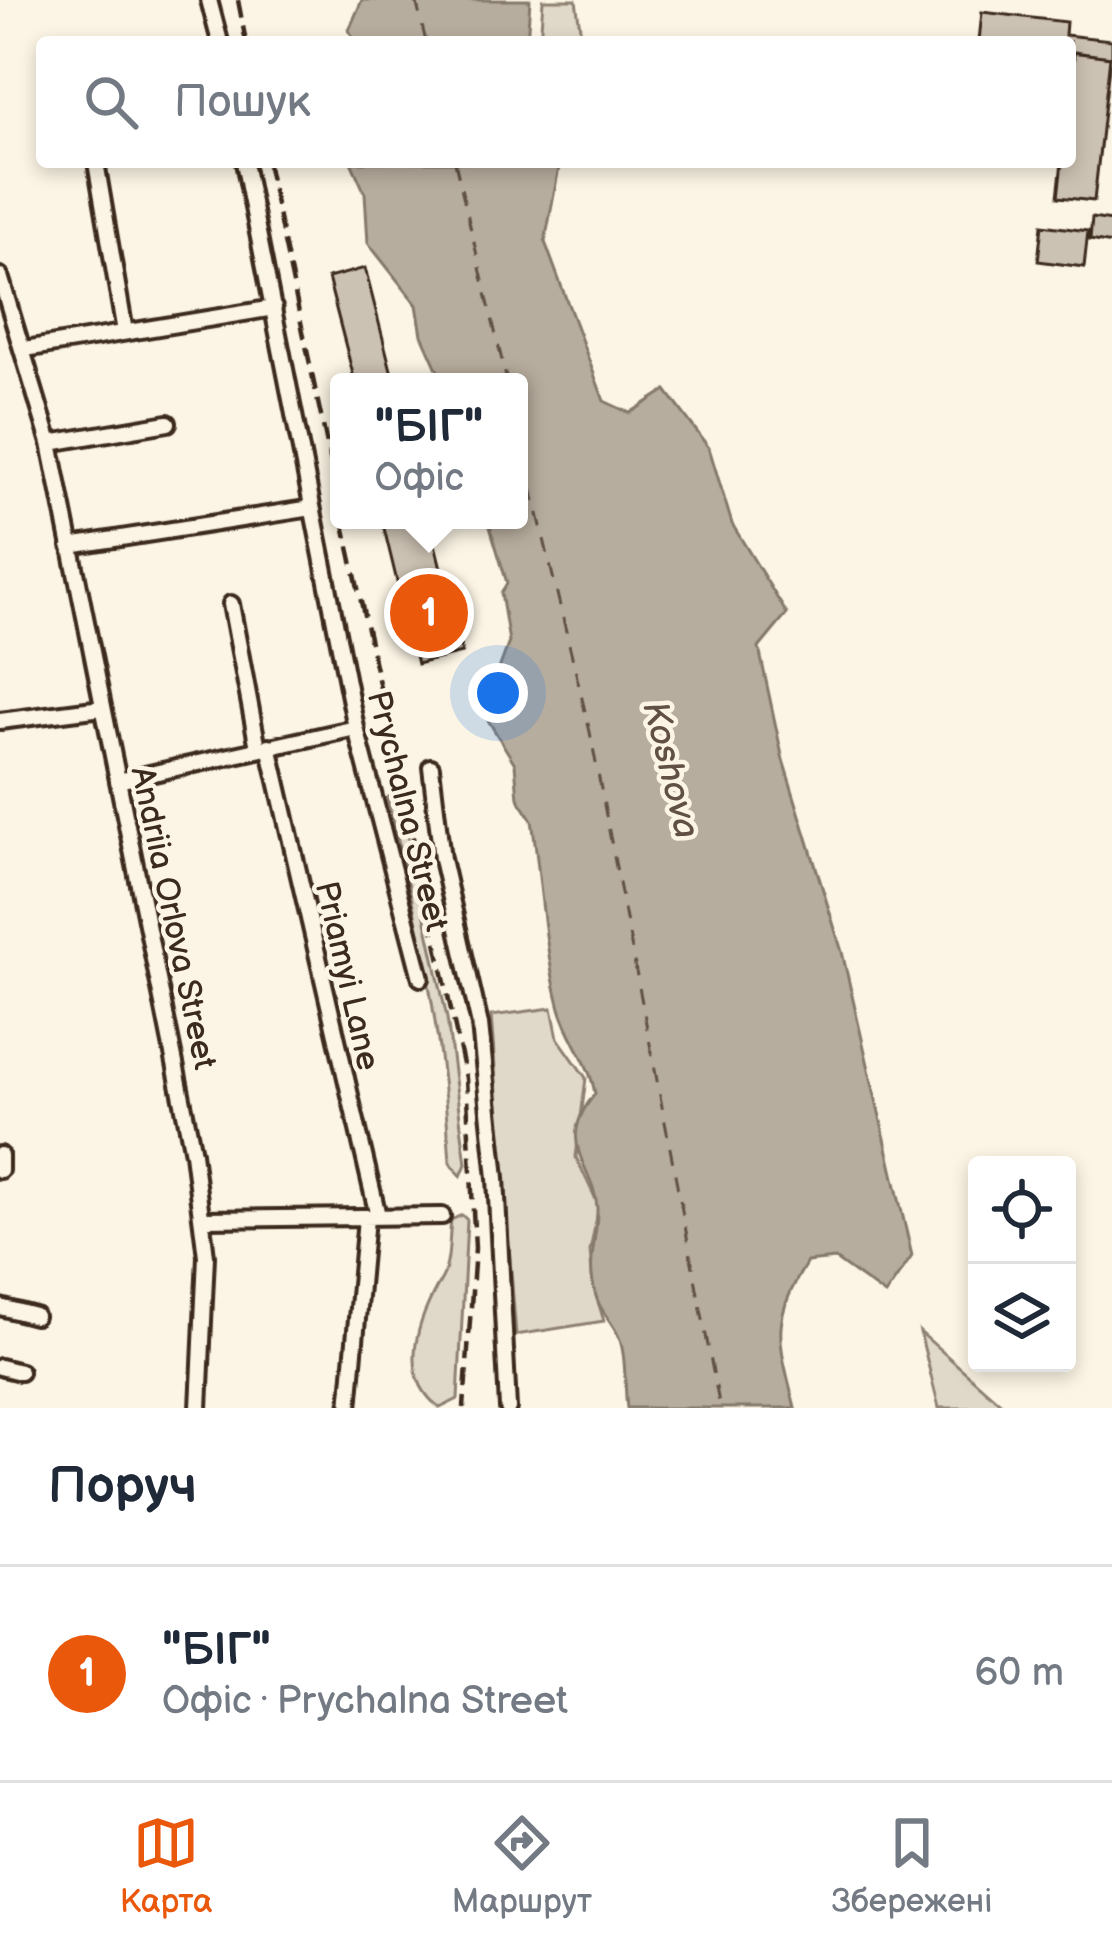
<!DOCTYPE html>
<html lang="uk">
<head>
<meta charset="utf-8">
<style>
  :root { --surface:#fff; --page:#f2f2f3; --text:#1f2937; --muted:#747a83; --line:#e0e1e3; --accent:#ea580c }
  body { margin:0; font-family:"Balsamiq Sans",sans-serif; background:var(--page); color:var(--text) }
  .controls { position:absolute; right:36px; bottom:36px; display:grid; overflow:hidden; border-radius:12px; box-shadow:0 6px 18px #0003 }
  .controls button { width:108px; height:108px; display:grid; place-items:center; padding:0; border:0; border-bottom:3px solid var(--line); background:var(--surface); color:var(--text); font:60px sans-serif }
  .you { position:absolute; left:498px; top:693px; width:42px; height:42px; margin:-30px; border:9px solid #fff; border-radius:50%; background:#1a73e8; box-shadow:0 0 0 18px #1a73e833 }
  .badge { display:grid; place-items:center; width:78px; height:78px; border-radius:50%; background:var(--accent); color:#fff; font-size:39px; font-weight:700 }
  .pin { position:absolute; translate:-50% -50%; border:6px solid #fff; box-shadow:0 3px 12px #0006 }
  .popup { position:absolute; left:330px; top:373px; width:198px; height:156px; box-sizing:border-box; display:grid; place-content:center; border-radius:12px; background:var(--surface); filter:drop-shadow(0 3px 9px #0005); font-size:39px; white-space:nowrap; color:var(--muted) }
  .popup b { font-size:45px; color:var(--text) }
  .popup::after { content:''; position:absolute; left:50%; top:100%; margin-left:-24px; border:24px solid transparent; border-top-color:var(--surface) }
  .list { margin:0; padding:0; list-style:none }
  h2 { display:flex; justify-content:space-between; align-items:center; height:156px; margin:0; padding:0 48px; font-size:51px }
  h2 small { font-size:39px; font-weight:400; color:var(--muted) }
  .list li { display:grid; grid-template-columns:78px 1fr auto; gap:36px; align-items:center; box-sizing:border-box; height:216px; padding:0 48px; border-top:3px solid var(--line) }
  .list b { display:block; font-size:45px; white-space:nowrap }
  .list p { margin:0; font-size:39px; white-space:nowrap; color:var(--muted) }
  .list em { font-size:39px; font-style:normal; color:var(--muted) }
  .icon { flex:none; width:66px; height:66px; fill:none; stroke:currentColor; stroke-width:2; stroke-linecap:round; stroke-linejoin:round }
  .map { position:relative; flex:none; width:1112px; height:1408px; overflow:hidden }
  .search { position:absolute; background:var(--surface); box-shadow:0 6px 18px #0003; left:36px; right:36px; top:36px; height:132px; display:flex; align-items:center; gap:30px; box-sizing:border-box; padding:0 42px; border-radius:12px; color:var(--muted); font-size:45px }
  .sheet { height:372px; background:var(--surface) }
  nav { display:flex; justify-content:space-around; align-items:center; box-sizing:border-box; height:168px; border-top:3px solid var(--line); background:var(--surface); font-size:33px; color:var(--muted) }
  nav a { display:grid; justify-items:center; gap:6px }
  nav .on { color:var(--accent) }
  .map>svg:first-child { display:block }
</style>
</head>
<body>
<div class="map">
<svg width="1112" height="1408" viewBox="0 0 1112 1408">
  <rect width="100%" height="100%" fill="#fcf5e5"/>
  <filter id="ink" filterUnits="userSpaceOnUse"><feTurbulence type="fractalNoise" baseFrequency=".00833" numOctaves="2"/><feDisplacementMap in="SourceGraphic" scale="24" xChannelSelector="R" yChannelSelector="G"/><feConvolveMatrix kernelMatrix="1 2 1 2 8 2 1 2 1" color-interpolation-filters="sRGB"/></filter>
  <g filter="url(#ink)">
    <!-- green -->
    <path fill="#e0d8c8" stroke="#8e8173" stroke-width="3" d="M543,0H576L582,42H540Z
      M393,794L399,797L447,1018L466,1164L461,1176L450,1162C443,1036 419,920 387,798Z
      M552,1008L558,1038L586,1078L576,1157L599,1206L590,1251L593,1285L604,1321L516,1335L491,1016Z
      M462,1215L467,1220L458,1399L440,1408C395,1375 420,1315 442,1278C450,1264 449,1236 451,1220Z
      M920,1332L1006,1408H939Z"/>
    <!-- water -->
    <path fill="#b7ad9e" stroke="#85796b" stroke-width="3" d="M362,0H530L527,42H355L349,30Z
      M351,162H560L545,242L604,401L630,413L666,390L709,448L732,524L787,614L759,648L783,760L842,952L912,1256L885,1295L835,1259L807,1262C769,1324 779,1340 795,1408H627C624,1387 627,1351 617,1333C607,1314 597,1309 593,1283C588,1257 598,1234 597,1208C595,1166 553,1144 595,1094C590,1062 569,1040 560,1008C544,948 541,882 532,820L518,798L515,764L483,712L509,642L501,593L507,583L488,520H519V382H443L422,335L417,305L368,243L365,193Z"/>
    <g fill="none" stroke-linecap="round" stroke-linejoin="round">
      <!-- ferry -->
      <path stroke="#605144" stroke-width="3" stroke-dasharray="15 12" stroke-linecap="butt" d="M416,0L426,42
        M455,162L507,382
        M519,434L590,732L720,1408"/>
    </g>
    <!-- building -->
    <path fill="#ccc2b3" stroke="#3b2a1e" stroke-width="3" d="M982,12L1066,22L1065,35L1112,40V57L1070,52V42L979,41Z
      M1074,52L1110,57L1094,201L1058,197L1062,162H1070Z
      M1092,218L1112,221V244L1090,240Z
      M1042,225L1088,231L1084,267L1038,261Z
      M365,268L394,382H355L328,278Z
      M382,520H429L462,653L417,664Z"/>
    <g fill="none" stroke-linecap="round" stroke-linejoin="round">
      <defs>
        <path id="minor" d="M209,0L220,42
          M96,162L125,332
          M244,162L356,728L421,978
          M0,276L50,443L193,1153L206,1256L199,1408
          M25,349L274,308
          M50,443L168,423
          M70,546L312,508
          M231,604L258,748
          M0,721L102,708
          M269,746L378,1216
          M431,767L442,859L480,1025L496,1178L508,1408
          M118,781L356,728
          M0,1155V1170
          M205,1219L442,1216
          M0,1307L35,1316
          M0,1367L20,1372
          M349,1408L366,1218"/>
      </defs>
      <!-- minor casing -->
      <use href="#minor" stroke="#3b2a1e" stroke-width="22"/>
      <!-- minor -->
      <use href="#minor" stroke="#fcf5e5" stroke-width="14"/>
      <!-- rail -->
      <path stroke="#3b2a1e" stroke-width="4.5" stroke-dasharray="18 9" stroke-linecap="butt" d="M238,0L246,42
        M267,162L339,501
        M343,520L466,1078L475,1248L464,1408"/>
    </g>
  </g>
  <g text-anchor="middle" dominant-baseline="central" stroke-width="9" stroke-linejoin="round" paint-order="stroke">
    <!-- street labels -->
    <g font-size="33" fill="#3b2a1e" stroke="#fcf5e5">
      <text transform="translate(407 811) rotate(76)">Prychalna Street</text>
      <text transform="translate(173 918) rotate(78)">Andriia Orlova Street</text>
      <text transform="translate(347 976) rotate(77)">Priamyi Lane</text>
    </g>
    <!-- water labels -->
    <g font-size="36" font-style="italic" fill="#605144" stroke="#fcf5e5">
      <text transform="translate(670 770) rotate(76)">Koshova</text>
    </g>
  </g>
</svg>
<div class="controls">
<button><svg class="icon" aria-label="locate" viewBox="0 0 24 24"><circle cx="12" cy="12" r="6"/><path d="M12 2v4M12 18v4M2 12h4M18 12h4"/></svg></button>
<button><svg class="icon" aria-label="layers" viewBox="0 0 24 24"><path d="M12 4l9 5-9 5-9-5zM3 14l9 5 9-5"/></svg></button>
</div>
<div class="you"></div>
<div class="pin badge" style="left:429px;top:613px">1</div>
<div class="popup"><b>&quot;БІГ&quot;</b>Офіс</div>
<div class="search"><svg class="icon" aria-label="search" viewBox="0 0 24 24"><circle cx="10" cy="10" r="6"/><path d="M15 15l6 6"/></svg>Пошук</div>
</div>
<section class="sheet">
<h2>Поруч<small></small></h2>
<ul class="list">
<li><span class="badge">1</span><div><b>&quot;БІГ&quot;</b><p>Офіс · Prychalna Street</p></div><em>60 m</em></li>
</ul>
</section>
<nav>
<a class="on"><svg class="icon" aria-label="map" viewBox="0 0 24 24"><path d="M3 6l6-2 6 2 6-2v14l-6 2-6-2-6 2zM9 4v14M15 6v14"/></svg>Карта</a>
<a><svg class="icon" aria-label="directions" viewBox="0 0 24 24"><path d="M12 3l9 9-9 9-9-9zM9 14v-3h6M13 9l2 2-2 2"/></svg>Маршрут</a>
<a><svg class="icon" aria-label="saved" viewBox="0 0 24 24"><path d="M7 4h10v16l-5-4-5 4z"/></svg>Збережені</a>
</nav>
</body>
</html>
